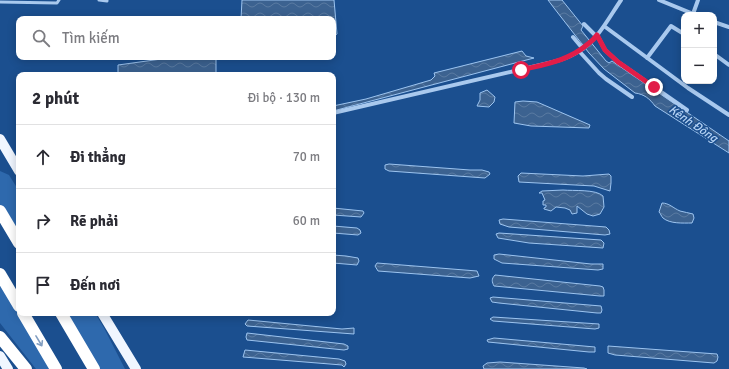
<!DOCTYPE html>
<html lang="vi">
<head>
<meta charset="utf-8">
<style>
  :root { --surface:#fff; --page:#f7f7f7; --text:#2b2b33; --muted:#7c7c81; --line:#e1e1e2 }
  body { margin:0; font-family:Signika,sans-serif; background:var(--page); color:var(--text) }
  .controls { position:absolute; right:12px; top:12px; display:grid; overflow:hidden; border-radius:8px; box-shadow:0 2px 10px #0003 }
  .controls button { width:36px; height:36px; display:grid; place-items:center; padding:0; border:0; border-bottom:1px solid var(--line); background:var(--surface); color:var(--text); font:20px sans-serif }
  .stop { position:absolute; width:12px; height:12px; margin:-9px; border:3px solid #e11d48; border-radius:50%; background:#fff }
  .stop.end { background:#e11d48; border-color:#fff; box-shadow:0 1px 4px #0008 }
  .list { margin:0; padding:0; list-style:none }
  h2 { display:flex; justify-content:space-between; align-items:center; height:52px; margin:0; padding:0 16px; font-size:17px }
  h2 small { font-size:13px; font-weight:400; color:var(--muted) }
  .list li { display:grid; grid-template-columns:26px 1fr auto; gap:12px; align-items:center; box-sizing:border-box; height:64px; padding:0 16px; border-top:1px solid var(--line) }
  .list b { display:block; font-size:15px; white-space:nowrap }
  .list em { font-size:13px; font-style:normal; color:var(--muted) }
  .icon { flex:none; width:22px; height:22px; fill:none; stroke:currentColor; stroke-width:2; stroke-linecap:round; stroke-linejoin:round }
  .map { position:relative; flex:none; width:729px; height:369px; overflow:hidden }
  .search { position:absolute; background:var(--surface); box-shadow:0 2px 10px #0003; left:16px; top:16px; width:320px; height:44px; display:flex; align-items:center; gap:10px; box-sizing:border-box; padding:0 14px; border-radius:8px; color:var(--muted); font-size:15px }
  .panel { position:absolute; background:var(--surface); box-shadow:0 2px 10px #0003; left:16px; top:72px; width:320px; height:244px; border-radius:8px }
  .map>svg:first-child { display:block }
</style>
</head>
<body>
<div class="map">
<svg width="729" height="369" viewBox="0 0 729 369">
  <defs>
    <pattern id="water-waves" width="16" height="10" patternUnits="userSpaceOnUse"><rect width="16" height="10" fill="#3c6290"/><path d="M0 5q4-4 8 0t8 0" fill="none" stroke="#597aa1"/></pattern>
  </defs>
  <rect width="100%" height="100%" fill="#1b4f8f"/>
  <!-- green -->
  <path fill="#2e69ad" d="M0,171L9,175L19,191V240L0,208Z
    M0,283L51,369H36L0,323Z
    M62,313H95L104,328L125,369H95Z"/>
  <!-- water -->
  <path fill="url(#water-waves)" stroke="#9cc4f0" d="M242,0H334L337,34L333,37V19H241Z
    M548,0H562L583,26L581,30L606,61L609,63L612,61L729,141V153L655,106C650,99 644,94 635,93L604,69L589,53L554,8Z
    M522,51L526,56L534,58L333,111V106L366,99L431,80L435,76L434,73Z
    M176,57H216V75H118V65Z
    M487,90L495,97L494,102L489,107L477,106L480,100V93Z
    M523,101L537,102L590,125L589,128L531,126L514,123L515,102Z
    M389,164L470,170H482L489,172L490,174L485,178L389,171L385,169V165Z
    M521,173L583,176L609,174L611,176V183L610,191L594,186L519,182L518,176Z
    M563,190C573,191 596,189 603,196L604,207L600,214L593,216L587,214L577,206V213L572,214L570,210L565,208L556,207L551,211L544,209V208L546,207V205H543V201L545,200L542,193H539L542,191Z
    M662,203C669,203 673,208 680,211C684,212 689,213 693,214L694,218L692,223C683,223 670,224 663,218C661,216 661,214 659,212Z
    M333,208L363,211L364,213L361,217L333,215Z
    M503,219L606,227L609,230L610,234L605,235L509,227L500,224L499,220Z
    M333,226L357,228L360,230L361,233L358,235L333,233Z
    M499,233L601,240L604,243L603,248L529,243L498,238L496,234Z
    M499,254L591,264H603V269L598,270L502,263L494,259V255Z
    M333,255L346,256L358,258L359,261L357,265L333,263Z
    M377,263L477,271L479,276L470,278L378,271L375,266Z
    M495,275L600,286L603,287L604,290V296H600L494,286C492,282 491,279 495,275Z
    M493,297L601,306L602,310L601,313H597L499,303L492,302L490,298Z
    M493,317L599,324V328L595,329L493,321L490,319Z
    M248,320L342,329L354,328V334L247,326L245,324Z
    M247,333L344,344L348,346V349L344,350L247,340L246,337Z
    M494,338L595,347V352H589L488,342L487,340Z
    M608,346L717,354L718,357L717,361L714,363L615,355L608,353Z
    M245,350L339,359L345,361L346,364L344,367L342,365L243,357Z
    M500,362L584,368L587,369H484L483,366L487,363Z"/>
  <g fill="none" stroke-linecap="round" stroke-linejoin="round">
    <!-- lane -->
    <path stroke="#a9c9ee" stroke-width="3" d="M99,0L107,1V0
      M0,2L57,3L59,0"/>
    <!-- street -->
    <path stroke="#a9c9ee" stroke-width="4" d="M659,0L696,15
      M693,14L698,0
      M714,22L729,27
      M584,24L596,36
      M604,26L688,88L729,115
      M597,35L605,50L618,62L687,110
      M573,37L583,49
      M579,51L599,73L606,79L632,97
      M714,54L729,65
      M647,58L671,26L684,34
      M333,113L553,62C561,60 569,57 576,53C597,42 608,19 621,0"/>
    <!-- primary -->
    <path stroke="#f0f6ff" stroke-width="10" d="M0,139L19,171
      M102,313L136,369
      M0,356L8,369"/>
    <!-- highway -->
    <path stroke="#fff" stroke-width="12" d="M0,211L19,243
      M0,274L19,306
      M23,313L56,369
      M61,313L94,369
      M0,337L26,369"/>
  </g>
  <!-- one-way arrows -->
  <defs><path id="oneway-shaft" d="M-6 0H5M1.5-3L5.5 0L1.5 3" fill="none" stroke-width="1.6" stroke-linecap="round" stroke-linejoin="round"/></defs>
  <use stroke="#829ec1" href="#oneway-shaft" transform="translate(39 341) rotate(59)"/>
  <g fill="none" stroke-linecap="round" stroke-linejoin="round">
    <!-- route -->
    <path stroke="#e11d48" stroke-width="5" d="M521,70C546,64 568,61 588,44C592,41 595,38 597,35L605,50L618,62L654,87"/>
  </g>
  <g text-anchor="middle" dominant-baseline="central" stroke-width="3" stroke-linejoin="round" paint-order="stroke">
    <!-- water labels -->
    <g font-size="12" font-style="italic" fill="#b5d3f5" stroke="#1b4f8f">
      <text transform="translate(693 124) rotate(34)">Kênh Đông</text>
    </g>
  </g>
</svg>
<div class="controls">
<button>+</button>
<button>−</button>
</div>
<div class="stop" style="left:521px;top:70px"></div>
<div class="stop end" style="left:654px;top:87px"></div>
<div class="search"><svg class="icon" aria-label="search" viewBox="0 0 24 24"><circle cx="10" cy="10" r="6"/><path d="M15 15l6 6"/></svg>Tìm kiếm</div>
<section class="panel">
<h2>2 phút<small>Đi bộ · 130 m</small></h2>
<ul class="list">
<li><svg class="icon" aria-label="ahead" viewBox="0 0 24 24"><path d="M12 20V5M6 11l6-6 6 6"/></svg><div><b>Đi thẳng</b></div><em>70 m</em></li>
<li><svg class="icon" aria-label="right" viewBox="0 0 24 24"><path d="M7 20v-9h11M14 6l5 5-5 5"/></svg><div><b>Rẽ phải</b></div><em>60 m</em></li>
<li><svg class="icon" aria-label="arrive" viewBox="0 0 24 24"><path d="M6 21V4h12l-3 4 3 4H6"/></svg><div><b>Đến nơi</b></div></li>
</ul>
</section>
</div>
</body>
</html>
